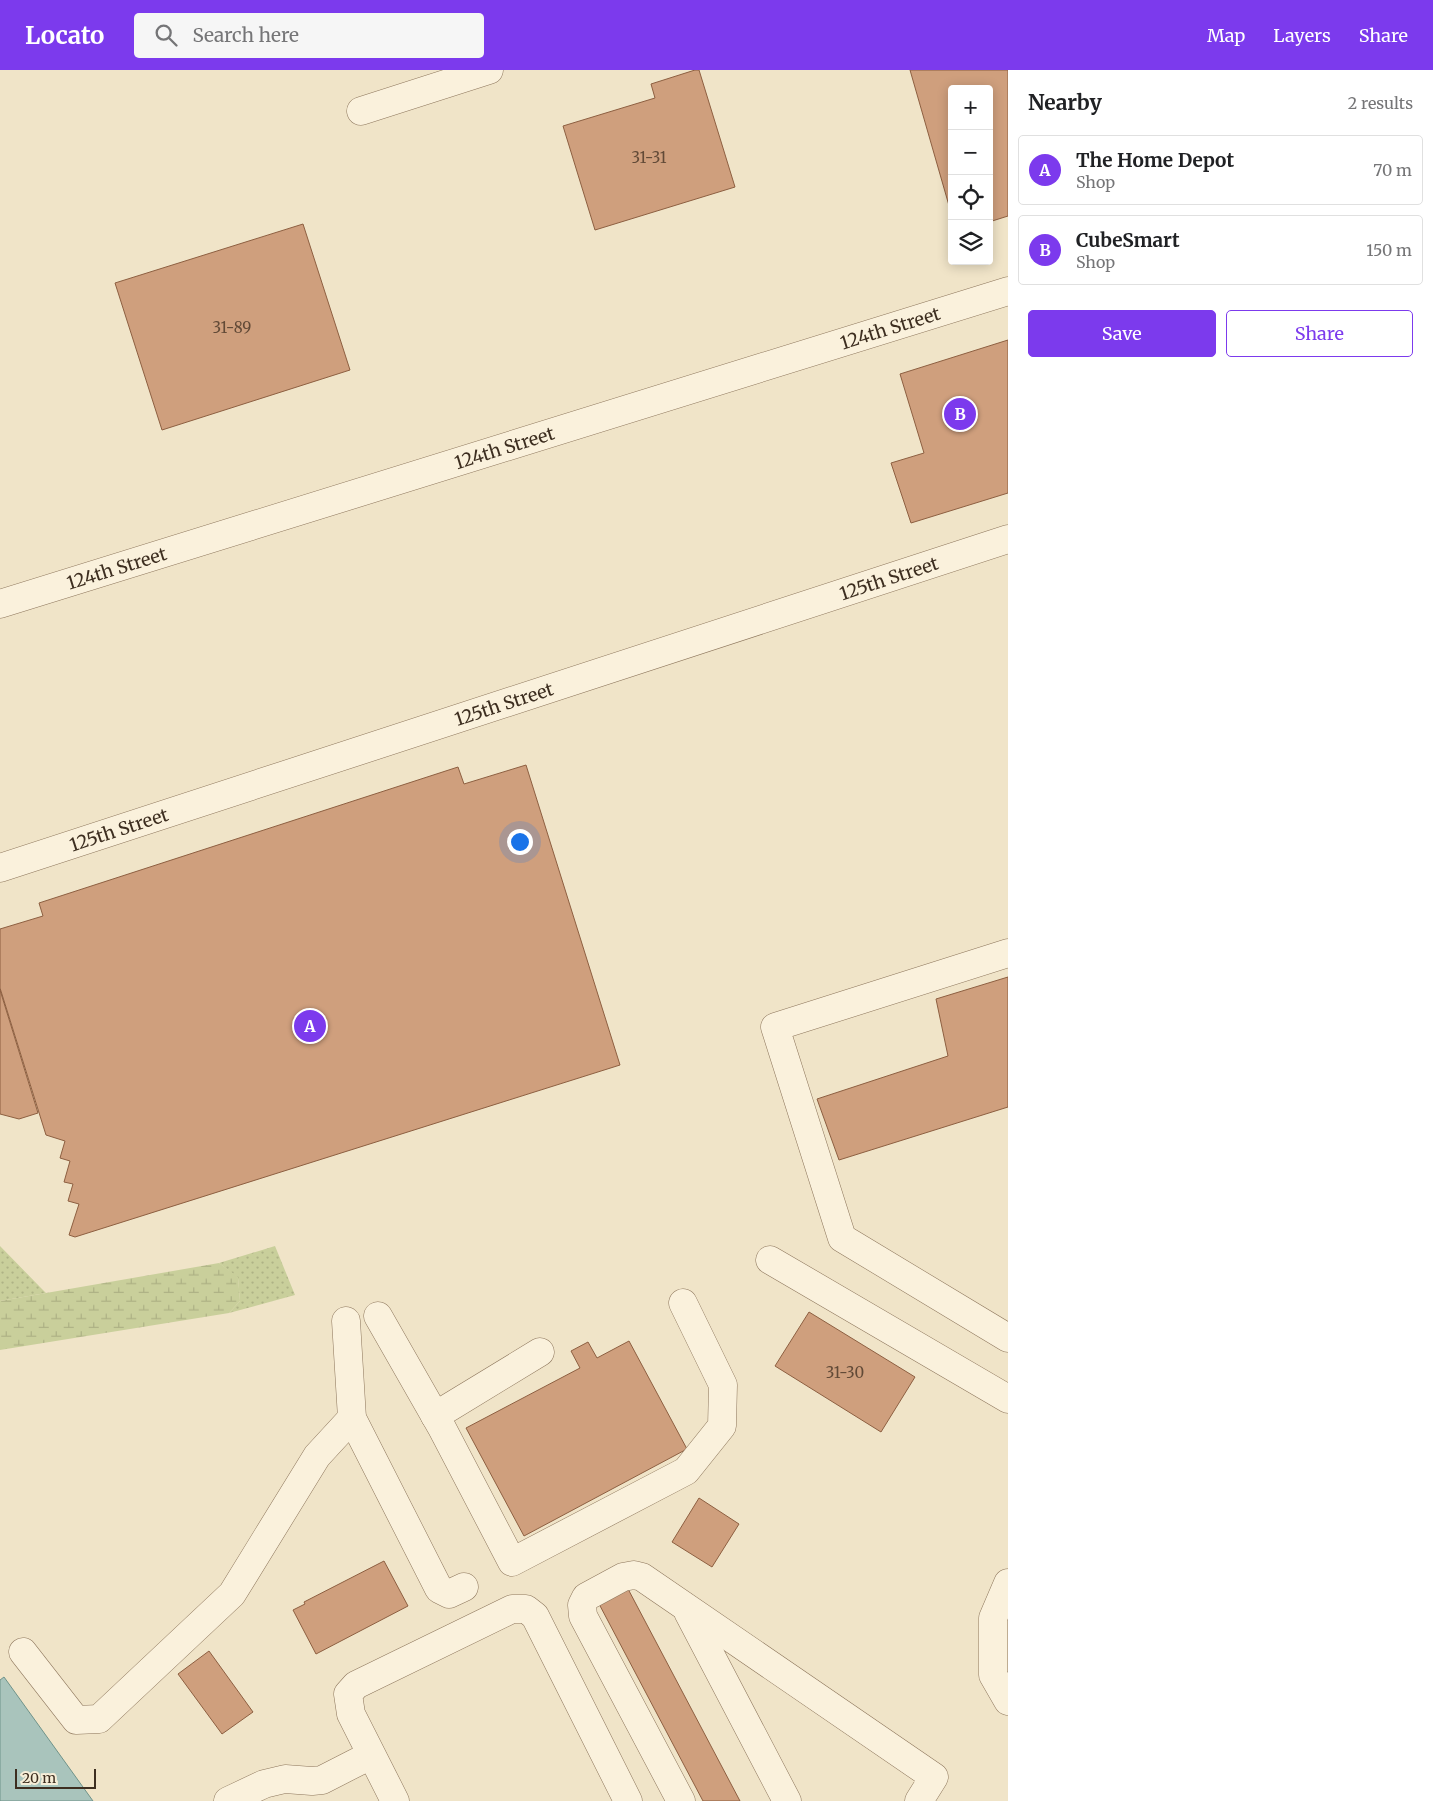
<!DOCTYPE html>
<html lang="en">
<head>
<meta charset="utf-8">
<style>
  :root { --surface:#fff; --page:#f6f6f6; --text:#202124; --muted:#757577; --line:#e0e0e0; --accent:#7c3aed }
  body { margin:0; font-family:Merriweather,serif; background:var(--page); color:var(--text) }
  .controls { position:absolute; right:15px; top:15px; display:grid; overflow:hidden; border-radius:5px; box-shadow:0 2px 12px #0003 }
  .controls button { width:45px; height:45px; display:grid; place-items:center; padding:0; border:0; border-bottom:1px solid var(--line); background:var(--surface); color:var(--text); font:25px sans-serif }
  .scale { position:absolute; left:15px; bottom:12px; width:81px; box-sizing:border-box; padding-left:5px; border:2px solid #3d2e20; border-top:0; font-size:14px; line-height:18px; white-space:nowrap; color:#3d2e20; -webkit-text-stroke:4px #f7eed8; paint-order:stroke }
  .you { position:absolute; left:519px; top:771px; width:18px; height:18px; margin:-12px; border:4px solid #fff; border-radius:50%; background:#1a73e8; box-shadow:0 0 0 8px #1a73e833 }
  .badge { display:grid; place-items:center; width:32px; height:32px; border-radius:50%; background:var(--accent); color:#fff; font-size:16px; font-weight:700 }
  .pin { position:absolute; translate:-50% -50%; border:2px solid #fff; box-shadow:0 1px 5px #0006 }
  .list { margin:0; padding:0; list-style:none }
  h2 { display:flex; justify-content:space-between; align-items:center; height:65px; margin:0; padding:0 20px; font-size:21px }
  h2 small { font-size:16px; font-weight:400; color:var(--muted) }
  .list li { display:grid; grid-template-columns:32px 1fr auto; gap:15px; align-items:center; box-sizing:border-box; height:70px; margin:0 10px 10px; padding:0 10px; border:1px solid var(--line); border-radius:5px }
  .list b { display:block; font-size:19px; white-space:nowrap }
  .list p { margin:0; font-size:16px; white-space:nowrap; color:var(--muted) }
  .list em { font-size:16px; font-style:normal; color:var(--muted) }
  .actions { display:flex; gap:10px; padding:15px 20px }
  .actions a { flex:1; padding:11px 0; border:1px solid var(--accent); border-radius:5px; text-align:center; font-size:18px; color:var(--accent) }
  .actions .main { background:var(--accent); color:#fff }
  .icon { flex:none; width:28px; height:28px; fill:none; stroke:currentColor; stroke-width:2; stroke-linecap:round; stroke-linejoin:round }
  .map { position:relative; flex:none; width:1008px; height:1731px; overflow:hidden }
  header { display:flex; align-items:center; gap:30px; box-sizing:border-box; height:70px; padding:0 25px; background:var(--accent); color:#fff }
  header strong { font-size:24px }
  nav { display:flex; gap:28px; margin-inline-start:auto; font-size:18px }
  .search { width:350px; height:45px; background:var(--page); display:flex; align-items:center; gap:12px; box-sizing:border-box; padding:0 18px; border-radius:5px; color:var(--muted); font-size:19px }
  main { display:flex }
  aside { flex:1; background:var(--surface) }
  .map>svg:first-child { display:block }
</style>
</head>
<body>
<header>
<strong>Locato</strong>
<div class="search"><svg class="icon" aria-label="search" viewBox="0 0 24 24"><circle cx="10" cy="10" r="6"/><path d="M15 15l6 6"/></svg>Search here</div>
<nav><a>Map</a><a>Layers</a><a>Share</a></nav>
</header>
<main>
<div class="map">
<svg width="1008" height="1731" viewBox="0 0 1008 1731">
  <defs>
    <pattern id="grass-dots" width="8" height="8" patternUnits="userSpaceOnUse" patternTransform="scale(1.25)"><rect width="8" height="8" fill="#c9cf9b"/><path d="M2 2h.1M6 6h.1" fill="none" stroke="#aeb285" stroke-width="1.8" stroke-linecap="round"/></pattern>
    <pattern id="wetland-marsh" width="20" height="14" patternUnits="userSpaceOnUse" patternTransform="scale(1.25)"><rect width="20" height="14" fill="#c9cf9b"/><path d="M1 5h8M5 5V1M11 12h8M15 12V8" fill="none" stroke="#aeb285"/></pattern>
  </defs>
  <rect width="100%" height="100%" fill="#f0e4c8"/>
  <!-- grass -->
  <path fill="url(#grass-dots)" d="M0,1176L40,1217L46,1223L0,1231Z
    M275,1176L295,1225L229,1243L240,1231L238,1208L219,1193Z"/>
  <!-- wetland -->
  <path fill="url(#wetland-marsh)" d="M219,1193L238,1207L240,1231L229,1243L0,1280V1231Z"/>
  <!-- water -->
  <path fill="#a9c4bc" stroke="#6f938a" d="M4,1607L93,1731H0V1610Z"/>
  <!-- building -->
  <path fill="#cf9f7d" stroke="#8d5f41" d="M695,0H699L735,117L595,160L563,56L655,28L651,14Z
    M910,0H1008V146L989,152V19H952V146Z
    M303,154L350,300L162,360L115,213Z
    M1008,270V423L911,453L891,393L924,383L900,304Z
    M526,695L620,995L75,1167L69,1165L79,1134L68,1131L73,1114L64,1112L70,1091L60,1088L65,1071L46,1065L0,918V859L43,846L39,833L458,697L464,714Z
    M1008,907V1037L839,1090L817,1029L948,986L936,929Z
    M0,920L38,1043L19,1049L0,1044Z
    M809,1242L915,1307L881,1362L775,1296Z
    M629,1271L687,1379L524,1466L466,1358L580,1298L571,1281L588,1272L597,1288Z
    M699,1428L739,1454L712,1497L672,1472Z
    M384,1491L408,1536L316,1584L293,1540L305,1534L304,1532Z
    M627,1517L740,1731H703L598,1532Z
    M209,1581L253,1642L222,1664L178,1604Z"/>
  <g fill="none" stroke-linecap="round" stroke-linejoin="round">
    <defs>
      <g id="minor">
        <path d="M361,41L489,0"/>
        <path id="s1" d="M0,534L1008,221"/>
        <path id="s2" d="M0,798L1008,469"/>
        <path d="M1008,883L775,957L842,1168L1008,1268"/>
        <path d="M770,1190L1008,1329"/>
        <path d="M378,1246L442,1358L512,1492L686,1401L722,1356L723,1315L683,1233"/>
        <path d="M346,1251L352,1348L439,1519L449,1524L464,1517"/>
        <path d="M435,1346L540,1282"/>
        <path d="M1008,1513L993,1548V1605L1008,1631"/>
        <path d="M688,1542L787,1731"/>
        <path d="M23,1582L76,1650L99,1649L232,1524L317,1386L352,1348"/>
        <path d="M228,1731L264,1714L285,1709L312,1711L322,1710L371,1685"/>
        <path d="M395,1731L351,1644L348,1624L356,1615L512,1539H526L535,1546L628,1731"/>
        <path d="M681,1731L583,1546L582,1535L586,1527L623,1507L634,1505L642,1507L934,1707L919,1731"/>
      </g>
    </defs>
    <!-- minor casing -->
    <use href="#minor" stroke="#8d765c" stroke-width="29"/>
    <!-- minor -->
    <use href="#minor" stroke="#faf1dc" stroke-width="28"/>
  </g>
  <g text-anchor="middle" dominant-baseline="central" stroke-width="5" stroke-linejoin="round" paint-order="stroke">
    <!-- number labels -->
    <g font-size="15" fill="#624a37">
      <text x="649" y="87">31-31</text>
      <text x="232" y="257">31-89</text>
      <text x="845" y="1302">31-30</text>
    </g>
    <!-- street labels -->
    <g font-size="18" fill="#3d2e20" stroke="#f7eed8">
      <text stroke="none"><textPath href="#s1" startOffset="932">124th Street</textPath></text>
      <text stroke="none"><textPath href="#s1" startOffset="528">124th Street</textPath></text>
      <text stroke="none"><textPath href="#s1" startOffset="122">124th Street</textPath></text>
      <text stroke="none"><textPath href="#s2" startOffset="935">125th Street</textPath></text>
      <text stroke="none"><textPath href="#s2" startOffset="530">125th Street</textPath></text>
      <text stroke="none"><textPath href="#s2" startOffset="125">125th Street</textPath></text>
    </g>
  </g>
</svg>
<div class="controls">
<button>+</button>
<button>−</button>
<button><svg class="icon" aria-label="locate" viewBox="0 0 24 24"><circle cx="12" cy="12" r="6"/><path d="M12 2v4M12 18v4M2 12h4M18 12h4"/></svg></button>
<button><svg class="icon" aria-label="layers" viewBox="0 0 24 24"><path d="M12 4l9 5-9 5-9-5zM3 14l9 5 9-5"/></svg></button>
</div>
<div class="scale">20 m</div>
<div class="you"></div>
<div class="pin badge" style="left:310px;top:956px">A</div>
<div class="pin badge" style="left:960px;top:344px">B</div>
</div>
<aside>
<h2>Nearby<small>2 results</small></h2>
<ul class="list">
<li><span class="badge">A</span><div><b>The Home Depot</b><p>Shop</p></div><em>70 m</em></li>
<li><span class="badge">B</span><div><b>CubeSmart</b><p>Shop</p></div><em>150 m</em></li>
</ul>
<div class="actions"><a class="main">Save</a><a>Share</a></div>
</aside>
</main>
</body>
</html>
